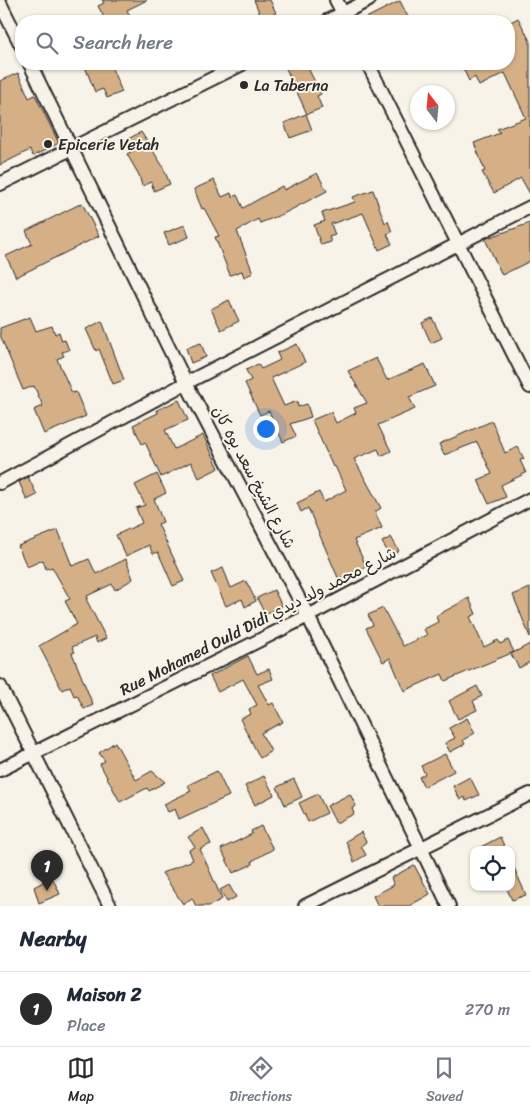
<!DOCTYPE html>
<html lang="en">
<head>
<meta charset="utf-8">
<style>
  :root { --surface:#fff; --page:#f6f6f7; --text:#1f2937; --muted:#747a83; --line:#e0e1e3; --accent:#2b2b2b }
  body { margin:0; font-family:Sriracha,"Playpen Sans Arabic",sans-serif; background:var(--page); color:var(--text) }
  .controls { position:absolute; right:15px; bottom:15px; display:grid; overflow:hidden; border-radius:10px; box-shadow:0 1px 4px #0004 }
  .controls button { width:45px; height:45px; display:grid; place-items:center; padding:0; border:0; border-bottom:1px solid var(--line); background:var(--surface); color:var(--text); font:25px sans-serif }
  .compass { position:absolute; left:410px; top:85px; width:45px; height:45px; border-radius:50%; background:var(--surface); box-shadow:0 1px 4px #0004; rotate:344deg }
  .you { position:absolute; left:265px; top:428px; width:18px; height:18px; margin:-12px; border:4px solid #fff; border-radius:50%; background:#1a73e8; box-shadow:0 0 0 8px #1a73e833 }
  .badge { display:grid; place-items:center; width:32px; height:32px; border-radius:50%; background:var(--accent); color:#fff; font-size:16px; font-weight:700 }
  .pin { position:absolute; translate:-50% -41px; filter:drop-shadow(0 1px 2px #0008) }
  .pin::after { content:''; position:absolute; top:26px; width:18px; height:15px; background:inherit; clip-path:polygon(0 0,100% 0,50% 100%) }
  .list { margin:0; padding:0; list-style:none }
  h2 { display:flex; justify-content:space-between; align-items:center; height:65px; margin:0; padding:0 20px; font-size:21px }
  h2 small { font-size:16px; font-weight:400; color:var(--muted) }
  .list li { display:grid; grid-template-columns:32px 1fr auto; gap:15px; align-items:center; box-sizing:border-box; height:75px; padding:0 20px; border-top:1px solid var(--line) }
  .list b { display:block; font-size:19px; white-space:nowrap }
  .list p { margin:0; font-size:16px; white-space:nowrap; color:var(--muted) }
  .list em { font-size:16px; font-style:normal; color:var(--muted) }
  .icon { flex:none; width:28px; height:28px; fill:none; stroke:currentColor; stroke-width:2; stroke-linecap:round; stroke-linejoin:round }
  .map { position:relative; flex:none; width:530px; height:906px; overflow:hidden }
  .search { position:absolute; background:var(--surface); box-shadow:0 1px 4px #0004; left:15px; right:15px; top:15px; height:55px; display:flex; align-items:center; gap:12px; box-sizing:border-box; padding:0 18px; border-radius:20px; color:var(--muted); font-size:19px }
  .sheet { height:140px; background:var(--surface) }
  nav { display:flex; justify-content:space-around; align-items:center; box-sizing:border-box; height:70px; border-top:1px solid var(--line); background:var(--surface); font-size:14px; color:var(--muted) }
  nav a { display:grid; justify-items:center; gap:2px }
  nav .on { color:var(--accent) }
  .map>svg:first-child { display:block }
</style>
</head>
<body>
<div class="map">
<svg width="530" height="906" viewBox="0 0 530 906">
  <rect width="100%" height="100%" fill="#f7f3e8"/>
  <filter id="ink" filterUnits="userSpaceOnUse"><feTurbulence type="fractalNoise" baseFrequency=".02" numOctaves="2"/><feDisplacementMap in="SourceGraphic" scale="10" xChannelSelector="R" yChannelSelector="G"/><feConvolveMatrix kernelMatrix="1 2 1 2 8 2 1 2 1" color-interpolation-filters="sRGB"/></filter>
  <g filter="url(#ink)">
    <!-- building -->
    <path fill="#d5b087" stroke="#2b2b2b" d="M102,0H147L127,10L132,21H106L98,6L104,3Z
      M254,0H270L276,13L262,19Z
      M400,1L410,21H360Z
      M518,18L530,41V194L521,178L494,193L482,172L485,171L474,143L500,133L497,129L526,118L505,73L479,86L475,77L469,81L461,64H509V23Z
      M84,64H110L122,92L107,98L103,89L95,92Z
      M284,64H306L321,94L317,96L322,108L307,114Z
      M18,73L29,98L35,95L59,143L33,156L30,150L0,165V81Z
      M306,114L312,130L290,138L284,123Z
      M141,132L162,165L170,184L154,191L151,182L142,186L139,175L127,154L134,150L128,139Z
      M317,173L327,191L283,214L260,223L258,219L237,231L253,273L244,277L242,271L230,275L215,237L219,236L204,208L202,209L194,189L214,180L222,197L231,193L232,197L237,195L243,208L282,186L284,190Z
      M373,190L385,223L388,221L392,232L387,234L392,244L379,250L363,213L331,224L335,235L329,237L331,242L321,245L314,225L325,221L322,213L355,202L353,197Z
      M82,203L99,236L16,277L6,256L32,244L26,231Z
      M530,223V261L502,275L485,239Z
      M185,225L189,237L169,245L164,233Z
      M229,300L239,321L221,330L211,309Z
      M30,317L36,331L52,326L55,334L59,332L62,341L65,340L69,350L62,352L64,356L57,359L72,393L76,392L86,416L44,434L34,410L43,406L34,386L23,390L0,335V328Z
      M432,318L442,338L431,343L422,323Z
      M102,321L124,380L113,384L99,349L96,351L86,329Z
      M201,343L206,357L191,363L186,348Z
      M297,344L305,362L271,378L284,406L297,401L298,407L307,404L311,417L290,424L296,436L283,442L269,411L260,415L245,383L251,380L246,370L258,364L261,369L280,360L277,353Z
      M376,358L387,380L425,364L435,386L409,397L415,409L378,425L391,451L381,456L378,449L354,459L381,508L375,512L382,528L354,540L366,566L339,580L308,508L301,512L297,503L319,492L324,502L346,490L335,466L333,467L312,420L331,412L336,423L356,413L354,408L367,403L348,371Z
      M179,400L188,420L165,430L174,449L203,435L219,468L199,478L191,462L161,477L145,442L142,444L133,425L158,413L157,410Z
      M492,421L505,453L518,447L524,459L520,460L526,473L501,485L506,497L489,504L478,480L492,474L477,442L444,455L439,444Z
      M157,474L166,493L154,499L163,522L158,524L184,581L173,586L158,552L153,554L149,545L126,556L116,535L142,523L136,508L145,505L135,485Z
      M28,477L37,495L27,500L19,482Z
      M58,530L72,566L89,559L96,574L126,559L133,579L115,590L112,584L87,596L88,598L86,599L106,638L97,643L95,637L72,647L75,652L72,653L93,705L84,709L77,695L74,696L70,686L62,690L39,646L77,624L65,601L70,599L52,567L46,569L43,560L27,567L18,546Z
      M391,537L399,551L390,556L382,542Z
      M223,568L231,588L246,581L256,601L245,607L242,599L226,606L211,573Z
      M530,588V637L513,595Z
      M274,590L282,606L265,614L257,598Z
      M469,598L476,614L470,617L484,647L498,640L500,644L508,640L514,652L445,681L442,674L404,691L390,658L383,662L366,628L373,625L368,615L383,608L403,646L427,635L424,629L438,622L436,616Z
      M530,644V662L519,668L511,654Z
      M248,656L257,674L269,669L273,679L258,685L269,705L273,703L283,722L261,733L271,751L260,758L240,719L251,714L249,709L257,705L243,679L218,692L210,676Z
      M477,686L482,696L473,701L477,710L458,719L449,701Z
      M467,718L475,733L463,740L465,744L450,752L445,743L455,738L449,728Z
      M115,742L136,780L152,771L165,782L149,791L147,788L120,802L100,764L105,761L99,753Z
      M445,754L454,771L424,787L419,777L425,774L421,766Z
      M217,771L229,796L179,819L175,809L168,812L164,804L191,791L188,785Z
      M264,776L274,795L255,805L245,786Z
      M470,777L479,795L466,801L465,797L460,800L453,786Z
      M294,779L302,797L285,805L277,787Z
      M318,794L327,813L308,822L299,803Z
      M350,794L356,806L352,808L354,814L336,823L327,806Z
      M261,826L273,849L252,861L253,864L233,873L221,849L252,834L251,831Z
      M203,828L211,844L200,849L222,899L209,906H196L192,898L183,904L162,873L193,860L189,850L195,847L188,837Z
      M361,832L366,842L361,846L366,855L354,862L346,841Z
      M500,837L506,850H475Z
      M511,861L526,895L512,900L506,887H511Z
      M414,865L430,894L409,906H378L373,896L394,885L391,878Z
      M52,877L60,894L39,903L34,887Z
      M229,885L236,897L227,902L220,890Z"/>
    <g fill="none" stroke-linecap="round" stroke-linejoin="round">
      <defs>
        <path id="minor" d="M336,0L347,21
          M0,3L21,45
          M327,21L369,0
          M30,64L186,383L308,616L449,906
          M368,64L530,387
          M0,184L242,64
          M0,483L186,383L530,207
          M0,686L110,906
          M0,770L308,616L530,499
          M305,906L530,794"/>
      </defs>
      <!-- minor casing -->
      <use href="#minor" stroke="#2b2b2b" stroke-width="16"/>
      <!-- minor -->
      <use href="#minor" stroke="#f7f3e8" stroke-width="12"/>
    </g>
  </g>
  <!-- markers -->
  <g fill="#2b2b2b" stroke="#f7f3e8" stroke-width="2">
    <circle cx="244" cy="85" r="5"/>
    <circle cx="48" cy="144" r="5"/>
  </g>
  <g text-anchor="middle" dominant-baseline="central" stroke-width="4" stroke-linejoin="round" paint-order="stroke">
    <!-- poi labels -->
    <g font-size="16" fill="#2b2b2b" stroke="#f7f3e8" text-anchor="start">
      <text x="254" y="85">La Taberna</text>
      <text x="58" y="144">Epicerie Vetah</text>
    </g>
    <!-- street labels -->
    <g font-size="16" fill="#2b2b2b" stroke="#f7f3e8">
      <text transform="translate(254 477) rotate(62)">شارع الشيخ سعد بوه كان</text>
      <text transform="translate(258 621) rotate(-27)">Rue Mohamed Ould Didi شارع محمد ولد ديدي</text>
    </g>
  </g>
</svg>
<div class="controls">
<button><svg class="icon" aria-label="locate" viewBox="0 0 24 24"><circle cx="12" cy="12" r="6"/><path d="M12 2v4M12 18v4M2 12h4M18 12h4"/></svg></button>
</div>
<svg class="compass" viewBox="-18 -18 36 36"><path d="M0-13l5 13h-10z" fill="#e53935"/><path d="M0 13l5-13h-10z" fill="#747a83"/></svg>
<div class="you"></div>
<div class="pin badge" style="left:47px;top:891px">1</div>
<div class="search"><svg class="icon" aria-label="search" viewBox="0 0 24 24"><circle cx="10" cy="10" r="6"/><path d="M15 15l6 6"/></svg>Search here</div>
</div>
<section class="sheet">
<h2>Nearby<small></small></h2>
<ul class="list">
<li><span class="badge">1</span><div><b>Maison 2</b><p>Place</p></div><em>270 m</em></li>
</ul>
</section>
<nav>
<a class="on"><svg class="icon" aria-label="map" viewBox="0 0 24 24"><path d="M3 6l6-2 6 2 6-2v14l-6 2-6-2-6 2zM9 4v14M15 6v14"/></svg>Map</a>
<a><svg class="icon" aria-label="directions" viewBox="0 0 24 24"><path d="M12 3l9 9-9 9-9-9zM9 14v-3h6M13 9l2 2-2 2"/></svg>Directions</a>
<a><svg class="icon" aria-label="saved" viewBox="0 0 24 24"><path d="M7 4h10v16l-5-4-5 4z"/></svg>Saved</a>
</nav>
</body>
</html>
